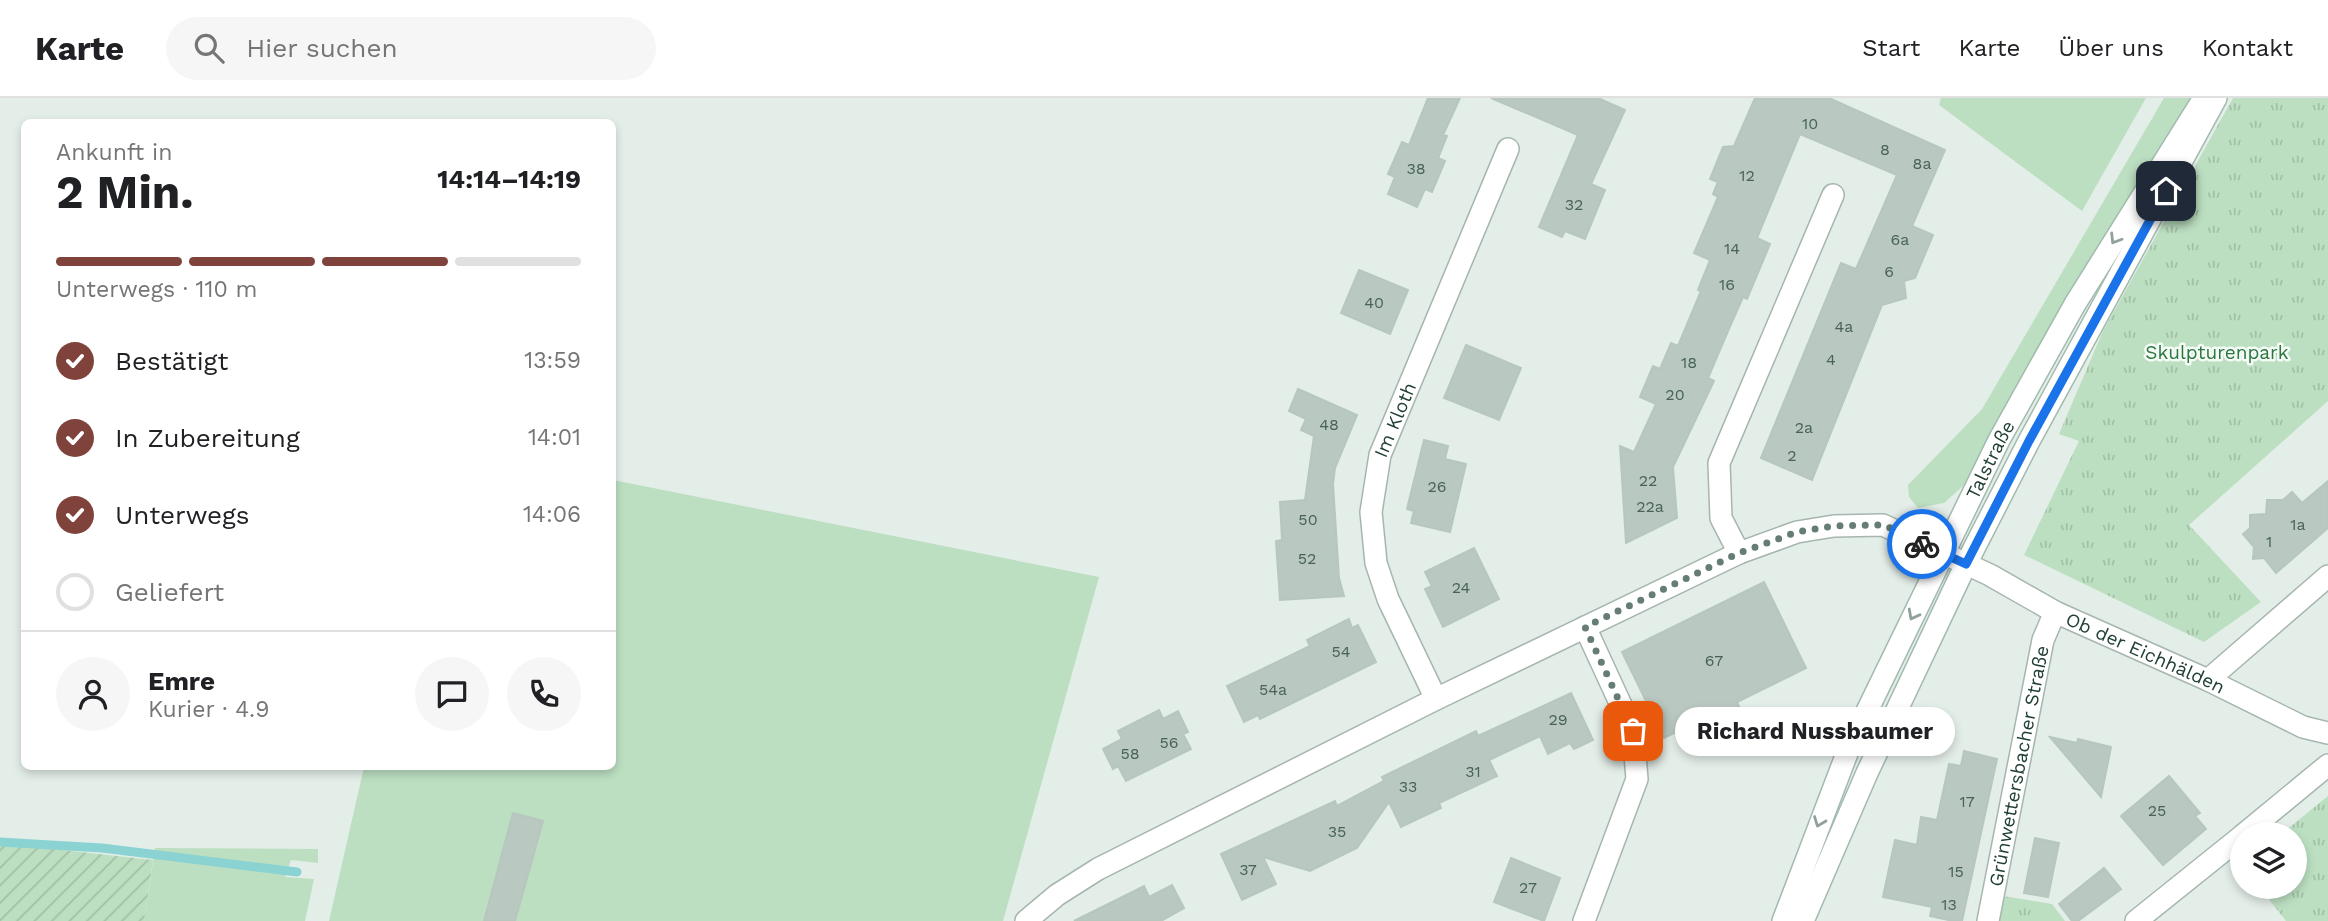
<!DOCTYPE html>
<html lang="de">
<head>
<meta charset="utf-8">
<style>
	:root { --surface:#fff; --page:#f6f6f6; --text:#202124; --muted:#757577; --line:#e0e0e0; --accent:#80433c }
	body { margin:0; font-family:"Work Sans",sans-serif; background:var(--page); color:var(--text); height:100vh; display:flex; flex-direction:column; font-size:26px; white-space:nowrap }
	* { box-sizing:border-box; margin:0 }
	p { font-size:23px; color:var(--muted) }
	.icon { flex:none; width:38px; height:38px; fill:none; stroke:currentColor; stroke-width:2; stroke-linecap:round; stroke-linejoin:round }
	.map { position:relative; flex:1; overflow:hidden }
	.drawer { position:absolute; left:21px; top:21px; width:595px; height:651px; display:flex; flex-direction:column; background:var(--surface); border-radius:10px; box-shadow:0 4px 10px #0003 }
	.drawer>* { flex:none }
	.controls { position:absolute; left:2230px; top:724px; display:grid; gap:14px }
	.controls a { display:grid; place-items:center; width:77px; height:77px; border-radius:50%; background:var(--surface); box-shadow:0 4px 10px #0003; font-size:35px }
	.pin { position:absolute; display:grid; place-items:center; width:60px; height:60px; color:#fff; margin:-30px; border-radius:14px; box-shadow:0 4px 10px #0006 }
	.courier { position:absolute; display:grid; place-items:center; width:70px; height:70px; margin:-35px; border:5px solid #1a73e8; border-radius:50%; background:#fff; color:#222; box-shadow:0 2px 9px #0007 }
	.bubble { position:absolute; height:49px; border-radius:24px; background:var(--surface); box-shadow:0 4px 10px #0003; font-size:23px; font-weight:700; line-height:49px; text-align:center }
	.headline em { font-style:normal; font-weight:700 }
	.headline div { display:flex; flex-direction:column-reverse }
	.headline { display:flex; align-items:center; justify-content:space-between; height:119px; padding:0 35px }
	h1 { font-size:46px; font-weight:700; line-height:52px }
	.bar { display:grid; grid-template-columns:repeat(4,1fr); gap:10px 7px; align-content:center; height:84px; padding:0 35px }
	.bar i { height:9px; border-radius:5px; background:var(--line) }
	.bar .on { background:var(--accent) }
	.bar p { grid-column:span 4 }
	.line { display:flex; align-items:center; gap:18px; padding:0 35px; border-top:2px solid var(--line) }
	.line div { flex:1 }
	.round { display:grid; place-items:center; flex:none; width:74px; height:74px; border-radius:37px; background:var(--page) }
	ol { padding:0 35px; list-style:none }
	li { display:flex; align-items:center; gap:21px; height:77px }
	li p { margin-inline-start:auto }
	li .icon { padding:7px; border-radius:50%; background:var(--accent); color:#fff; stroke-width:4 }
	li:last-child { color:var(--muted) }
	li i { width:38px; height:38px; border:4px solid var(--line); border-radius:50% }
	header { display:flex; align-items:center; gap:42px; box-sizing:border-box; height:98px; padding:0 35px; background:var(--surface); border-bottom:2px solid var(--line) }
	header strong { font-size:33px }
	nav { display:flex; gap:38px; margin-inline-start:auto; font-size:24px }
	.search { width:490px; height:63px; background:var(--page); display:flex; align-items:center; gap:18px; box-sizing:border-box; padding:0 24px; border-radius:38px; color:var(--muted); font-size:26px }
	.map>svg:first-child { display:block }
	.grass { fill:#bcdfc1 }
	.park { fill:url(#park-tufts) }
	.garden { fill:url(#garden-furrows) }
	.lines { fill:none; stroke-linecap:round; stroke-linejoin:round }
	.stream { stroke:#8bd2d3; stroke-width:9 }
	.building { fill:#b9c8c0; stroke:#b6c7be; stroke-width:2 }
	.minor-casing { stroke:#a6b6ae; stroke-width:24 }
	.secondary-casing { stroke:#a2baae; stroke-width:24 }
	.minor { stroke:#fff; stroke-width:21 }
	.secondary { stroke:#fff; stroke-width:21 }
	.oneway { stroke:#90a09a }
	.done { stroke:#667d73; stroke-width:7; stroke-dasharray:0 12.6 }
	.route { stroke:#1a73e8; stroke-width:9 }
	.labels { text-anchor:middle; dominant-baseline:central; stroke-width:5; stroke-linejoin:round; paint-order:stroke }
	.number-label { font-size:16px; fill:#486257 }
	.park-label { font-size:19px; fill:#2c783f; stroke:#f4faf6 }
	.street-label { font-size:19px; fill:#224034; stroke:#f4faf6 }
</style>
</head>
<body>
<header>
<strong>Karte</strong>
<div class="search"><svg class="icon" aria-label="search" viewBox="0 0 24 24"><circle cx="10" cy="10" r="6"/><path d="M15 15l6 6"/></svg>Hier suchen</div>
<nav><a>Start</a><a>Karte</a><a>Über uns</a><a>Kontakt</a></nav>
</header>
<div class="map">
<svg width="2328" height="823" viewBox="0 0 2328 823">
	<defs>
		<pattern id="park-tufts" width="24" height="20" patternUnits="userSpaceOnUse" patternTransform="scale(1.75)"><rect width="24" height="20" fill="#bcdfc1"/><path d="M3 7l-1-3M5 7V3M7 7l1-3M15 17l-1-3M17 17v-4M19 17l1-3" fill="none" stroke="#a1c0a6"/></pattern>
		<pattern id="garden-furrows" width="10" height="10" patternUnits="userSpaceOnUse" patternTransform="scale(1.75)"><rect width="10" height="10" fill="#bcdfc1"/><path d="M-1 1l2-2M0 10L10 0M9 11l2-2" fill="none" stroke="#a1c0a6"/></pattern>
	</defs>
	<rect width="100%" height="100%" fill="#e4eee8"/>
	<g class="grass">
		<polygon points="1941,0 2146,0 2082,113 1939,7"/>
		<polygon points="2164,0 2196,0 2064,212 1963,388 1944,405 1918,410 1909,399 1908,387 1982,311"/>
		<polygon points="613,382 1099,479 1003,823 329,823 364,669 612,668"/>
		<polygon points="155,750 318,751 318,765 291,762 285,779 314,781 305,823 144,823"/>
	</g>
	<g class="park">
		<polygon points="2233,0 2328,0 2328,303 2189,427 2261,504 2204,544 2024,457 2079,343 2059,336 2103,233"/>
		<polygon points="2328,698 2328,823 2286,823 2259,789 2294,789 2294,737 2280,737"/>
		<polygon points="2003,798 2052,806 2065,823 1997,823"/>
	</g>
	<polygon class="garden" points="0,745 153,762 144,823 0,823"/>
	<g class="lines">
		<polyline class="stream" points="0,744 102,750 297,774"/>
	</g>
	<g class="building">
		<polygon points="1428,0 1460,0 1443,37 1447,38 1438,60 1445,63 1432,94 1425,91 1417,109 1388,96 1395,79 1388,76 1402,44 1409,47"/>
		<polygon points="1491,0 1598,0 1625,12 1591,86 1605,92 1585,141 1565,133 1562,139 1539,129 1578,37"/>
		<polygon points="1755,0 1829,0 1945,52 1912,128 1933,137 1915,180 1904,183 1906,200 1882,207 1812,382 1761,360 1841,165 1856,171 1897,77 1800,36 1757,140 1770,146 1747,201 1743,199 1728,233 1708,280 1714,283 1673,369 1677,420 1626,445 1620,348 1634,354 1656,306 1640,299 1653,268 1660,271 1671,245 1678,248 1701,193 1698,192 1710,162 1694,155 1718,99 1713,96 1718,84 1710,81 1723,49 1734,48"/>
		<polygon points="1359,172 1408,192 1390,236 1341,215"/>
		<polygon points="1466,247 1521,270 1499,322 1444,300"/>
		<polygon points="1298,291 1357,317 1335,370 1333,386 1339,480 1344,498 1280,502 1276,443 1282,442 1280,404 1305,402 1314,338 1301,332 1306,321 1289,313"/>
		<polygon points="1424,342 1448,348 1445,361 1466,366 1450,434 1411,425 1414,413 1407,411"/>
		<polygon points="2328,383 2328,430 2276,475 2264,460 2253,461 2254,449 2243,436 2250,430 2250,417 2266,416 2267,402 2283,402 2292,394 2302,405"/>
		<polygon points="1474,450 1499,501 1443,529 1425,491 1432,488 1425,474"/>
		<polygon points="1764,484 1806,570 1737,604 1741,613 1724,621 1707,630 1703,621 1664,640 1622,554"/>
		<polygon points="1349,521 1352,530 1358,527 1376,564 1260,621 1258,617 1244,624 1227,588 1310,548 1307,542"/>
		<polygon points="1571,595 1593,642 1574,651 1570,645 1548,656 1540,638 1489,662 1497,678 1439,705 1441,710 1401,729 1389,704 1357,750 1310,773 1263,759 1276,786 1242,802 1221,756 1335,703 1337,708 1384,683 1382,679 1476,633 1478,638"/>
		<polygon points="1159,612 1163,621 1178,613 1188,634 1183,636 1191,651 1126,683 1118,668 1113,671 1103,651 1122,641 1118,633"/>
		<polygon points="2050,639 2077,645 2078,641 2111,649 2101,699"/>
		<polygon points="1964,653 1997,661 1962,823 1953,823 1930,818 1932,809 1883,799 1895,742 1917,747 1921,719 1937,722 1949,666 1961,668"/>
		<polygon points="2169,678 2200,715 2195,718 2206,731 2163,767 2121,718"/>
		<polygon points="513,715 543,723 515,823 484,823"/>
		<polygon points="2035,740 2059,745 2048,799 2024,795"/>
		<polygon points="1511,760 1560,780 1544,823 1494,804"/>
		<polygon points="2104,770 2121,791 2078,823 2072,823 2059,806"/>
		<polygon points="1172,787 1184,810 1161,823 1074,823 1144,788 1149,799"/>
	</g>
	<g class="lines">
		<g class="minor-casing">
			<g id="minor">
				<polyline points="1739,455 1721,420 1719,365 1833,97"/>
				<polyline points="2208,582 2328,478"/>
				<path id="s1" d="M1436 601 1388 501 1376 465 1371 414 1380 357 1508 51"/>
				<polyline points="2243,737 2328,667"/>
				<path id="s2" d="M1026 823 1057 797 1098 771 1436 601 1739 455 1797 434 1834 428 1883 427 1990 477 2055 514 2208 582 2303 629 2328 635"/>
				<polyline points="1584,823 1637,681 1633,633 1585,529"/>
				<path id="s3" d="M1988 823 2043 542 2055 514"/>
				<polyline points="2136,823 2242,738"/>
			</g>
		</g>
		<g class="secondary-casing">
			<g id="secondary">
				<path id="s4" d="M1783 823 1849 650 1999 342 2075 206 2204 0"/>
				<polyline points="1803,823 1867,675 1966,466 2029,343 2216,0"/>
			</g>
		</g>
		<use href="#minor" class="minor"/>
		<use href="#secondary" class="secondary"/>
	</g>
	<defs><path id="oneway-chevron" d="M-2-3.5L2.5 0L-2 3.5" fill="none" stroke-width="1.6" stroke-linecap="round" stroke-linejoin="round" transform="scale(1.75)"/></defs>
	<g class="oneway">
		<use href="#oneway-chevron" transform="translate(2115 141) rotate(122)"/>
		<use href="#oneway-chevron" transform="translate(1913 517) rotate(118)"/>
		<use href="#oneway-chevron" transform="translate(1819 724) rotate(111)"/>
	</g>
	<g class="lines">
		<polyline class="done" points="1633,633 1585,529 1739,455 1797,434 1833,428 1884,427 1922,446"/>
		<polyline class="route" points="1922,446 1966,466 2029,343 2166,93"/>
	</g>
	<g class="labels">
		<g class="number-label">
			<text x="1810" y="25">10</text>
			<text x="1885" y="51">8</text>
			<text x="1922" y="65">8a</text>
			<text x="1416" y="70">38</text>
			<text x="1747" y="77">12</text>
			<text x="1574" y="106">32</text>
			<text x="1900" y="141">6a</text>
			<text x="1732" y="150">14</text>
			<text x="1889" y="173">6</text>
			<text x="1727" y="186">16</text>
			<text x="1374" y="204">40</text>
			<text x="1844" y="228">4a</text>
			<text x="1831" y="261">4</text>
			<text x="1689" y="264">18</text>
			<text x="1675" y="296">20</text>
			<text x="1329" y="326">48</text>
			<text x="1804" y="329">2a</text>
			<text x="1792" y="357">2</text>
			<text x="1648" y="382">22</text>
			<text x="1437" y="388">26</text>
			<text x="1650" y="408">22a</text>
			<text x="1308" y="421">50</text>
			<text x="2298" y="426">1a</text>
			<text x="2269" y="443">1</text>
			<text x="1307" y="460">52</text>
			<text x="1461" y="489">24</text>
			<text x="1341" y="553">54</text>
			<text x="1714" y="562">67</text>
			<text x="1273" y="591">54a</text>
			<text x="1558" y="621">29</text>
			<text x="1169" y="644">56</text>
			<text x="1130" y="655">58</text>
			<text x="1473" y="673">31</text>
			<text x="1408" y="688">33</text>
			<text x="1967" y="703">17</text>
			<text x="2157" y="712">25</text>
			<text x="1337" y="733">35</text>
			<text x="1248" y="771">37</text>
			<text x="1956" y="773">15</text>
			<text x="1528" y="789">27</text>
			<text x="1949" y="806">13</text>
		</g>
		<g class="park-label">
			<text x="2217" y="254">Skulpturenpark</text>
		</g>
		<g class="street-label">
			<text stroke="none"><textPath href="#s1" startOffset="296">Im Kloth</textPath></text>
			<text stroke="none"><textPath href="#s4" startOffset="506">Talstraße</textPath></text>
			<text stroke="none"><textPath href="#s2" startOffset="1244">Ob der Eichhälden</textPath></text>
			<text stroke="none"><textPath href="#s3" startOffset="158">Grünwettersbacher Straße</textPath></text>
		</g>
	</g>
</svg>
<div class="controls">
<a><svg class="icon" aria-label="layers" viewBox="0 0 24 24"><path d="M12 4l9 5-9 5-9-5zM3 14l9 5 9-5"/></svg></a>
</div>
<div class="pin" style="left:1633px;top:633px;background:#ea580c"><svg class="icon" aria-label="bag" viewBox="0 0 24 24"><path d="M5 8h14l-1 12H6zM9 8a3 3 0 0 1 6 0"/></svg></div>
<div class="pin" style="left:2166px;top:93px;background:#1f2937"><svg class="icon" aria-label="home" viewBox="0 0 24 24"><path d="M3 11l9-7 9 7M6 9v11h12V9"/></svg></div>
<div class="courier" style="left:1922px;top:446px"><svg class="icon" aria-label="bike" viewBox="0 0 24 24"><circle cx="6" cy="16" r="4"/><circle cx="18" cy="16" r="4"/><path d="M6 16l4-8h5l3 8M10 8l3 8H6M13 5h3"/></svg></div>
<div class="bubble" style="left:1675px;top:609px;width:280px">Richard Nussbaumer</div>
<section class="drawer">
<div class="headline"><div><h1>2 Min.</h1><p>Ankunft in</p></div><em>14:14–14:19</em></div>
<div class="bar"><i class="on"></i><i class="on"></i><i class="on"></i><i></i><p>Unterwegs · 110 m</p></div>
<ol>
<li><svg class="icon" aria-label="check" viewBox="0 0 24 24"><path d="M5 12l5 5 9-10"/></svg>Bestätigt<p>13:59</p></li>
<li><svg class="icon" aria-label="check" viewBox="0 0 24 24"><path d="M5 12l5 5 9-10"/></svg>In Zubereitung<p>14:01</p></li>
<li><svg class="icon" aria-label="check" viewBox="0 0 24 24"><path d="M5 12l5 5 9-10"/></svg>Unterwegs<p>14:06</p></li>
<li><i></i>Geliefert</li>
</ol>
<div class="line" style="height:126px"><a class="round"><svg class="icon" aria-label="person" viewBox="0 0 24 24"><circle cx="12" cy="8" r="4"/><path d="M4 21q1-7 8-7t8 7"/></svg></a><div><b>Emre</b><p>Kurier · 4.9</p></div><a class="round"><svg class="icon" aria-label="chat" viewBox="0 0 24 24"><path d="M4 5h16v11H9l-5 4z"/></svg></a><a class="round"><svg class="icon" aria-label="phone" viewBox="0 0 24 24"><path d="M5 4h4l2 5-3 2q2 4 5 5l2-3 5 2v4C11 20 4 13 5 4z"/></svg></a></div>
</section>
</div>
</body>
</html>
